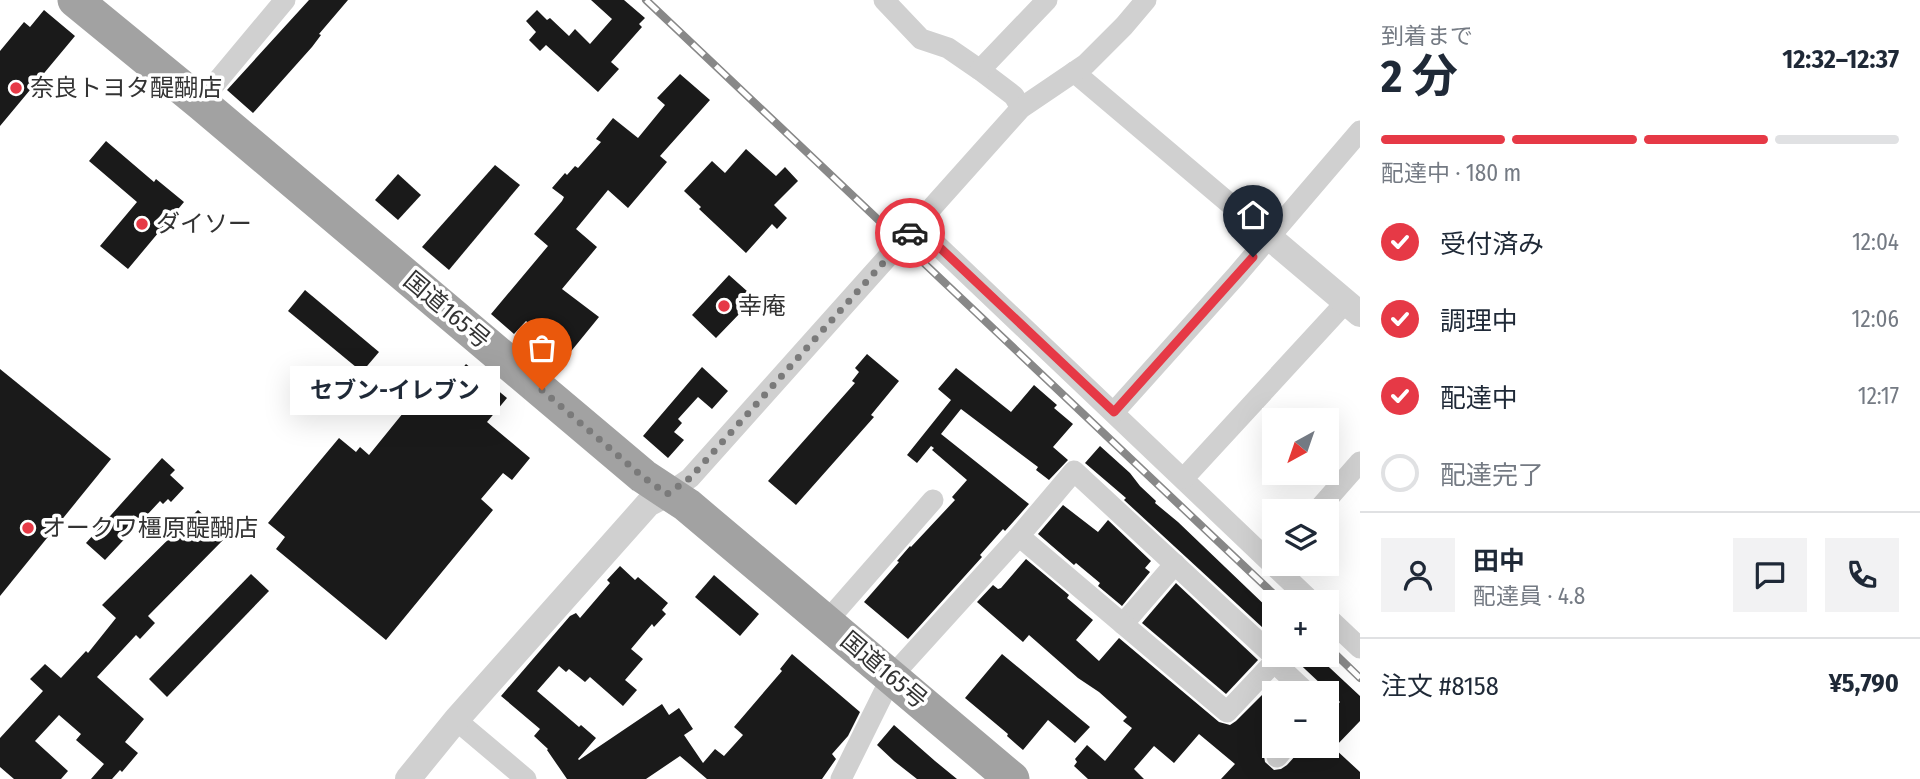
<!DOCTYPE html>
<html lang="ja">
<head>
<meta charset="utf-8">
<style>
	:root { --surface:#fff; --page:#f2f2f3; --text:#1f2937; --muted:#747a83; --line:#e0e1e3; --accent:#e63946 }
	body { margin:0; font-family:"Fira Sans Condensed","Noto Sans JP",sans-serif; background:var(--page); color:var(--text); height:100vh; display:flex; flex-direction:column; font-size:26px; white-space:nowrap }
	* { box-sizing:border-box; margin:0 }
	p { font-size:23px; color:var(--muted) }
	.icon { flex:none; width:38px; height:38px; fill:none; stroke:currentColor; stroke-width:2; stroke-linecap:round; stroke-linejoin:round }
	.map { position:relative; flex:1; overflow:hidden }
	.drawer { display:flex; flex-direction:column; background:var(--surface); width:560px }
	.drawer>* { flex:none }
	.needle { width:46px; rotate:220deg }
	.tools { position:absolute; left:1262px; top:408px; display:grid; gap:14px }
	.tools a { display:grid; place-items:center; width:77px; height:77px; border-radius:0px; background:var(--surface); box-shadow:0 7px 28px #0002; font-size:35px }
	.pin { position:absolute; display:grid; place-items:center; width:60px; height:60px; color:#fff; margin:-72px -30px; border-radius:50% 50% 50% 0; rotate:-45deg; box-shadow:0 0 7px #0007 }
	.pin .icon { rotate:45deg }
	.courier { position:absolute; display:grid; place-items:center; width:70px; height:70px; margin:-35px; border:5px solid #e63946; border-radius:50%; background:#fff; color:#222; box-shadow:0 2px 9px #0007 }
	.bubble { position:absolute; height:49px; border-radius:0px; background:var(--surface); box-shadow:0 7px 28px #0002; font-size:23px; font-weight:700; line-height:49px; text-align:center }
	.overview em { font-style:normal; font-weight:700 }
	.overview div { display:flex; flex-direction:column-reverse }
	.overview { display:flex; align-items:center; justify-content:space-between; height:119px; padding:0 21px }
	h1 { font-size:46px; font-weight:700; line-height:52px }
	.bar { display:grid; grid-template-columns:repeat(4,1fr); gap:10px 7px; align-content:center; height:84px; padding:0 21px }
	.bar i { height:9px; border-radius:5px; background:var(--line) }
	.bar .active { background:var(--accent) }
	.bar p { grid-column:span 4 }
	.line { display:flex; align-items:center; gap:18px; padding:0 21px; border-top:2px solid var(--line) }
	.line div { flex:1 }
	.round { display:grid; place-items:center; flex:none; width:74px; height:74px; border-radius:0px; background:var(--page) }
	ol { padding:0 21px; list-style:none }
	li { display:flex; align-items:center; gap:21px; height:77px }
	li p { margin-inline-start:auto }
	li .icon { padding:7px; border-radius:50%; background:var(--accent); color:#fff; stroke-width:4 }
	li:last-child { color:var(--muted) }
	li i { width:38px; height:38px; border:4px solid var(--line); border-radius:50% }
	main { display:flex; flex:1; min-height:0 }
	.map>svg:first-child { display:block }
	.building { fill:#1a1a1a }
	.lines { fill:none; stroke-linecap:round; stroke-linejoin:round }
	.minor { stroke:#d0d0d0; stroke-width:21 }
	.tertiary { stroke:#d0d0d0; stroke-width:26 }
	.trunk { stroke:#a2a2a2; stroke-width:35 }
	.rail-casing { stroke:#888; stroke-width:8 }
	.rail { stroke:#fff; stroke-width:5; stroke-dasharray:16; stroke-linecap:butt }
	.done { stroke:#7a7a7a; stroke-width:7; stroke-dasharray:0 12.6 }
	.route { stroke:#e63946; stroke-width:9 }
	.poi-dot { fill:#e63946; stroke:#fff; stroke-width:2.5 }
	.labels { text-anchor:middle; dominant-baseline:central; stroke-width:7; stroke-linejoin:round; paint-order:stroke }
	.poi-label { font-size:24px; fill:#333; stroke:#fff; text-anchor:start }
	.street-label { font-size:24px; fill:#333; stroke:#fff }
</style>
</head>
<body>
<main>
<div class="map">
<svg width="1360" height="779" viewBox="0 0 1360 779">
	<rect width="100%" height="100%" fill="#fff"/>
	<g class="building">
		<polygon points="309,0 348,0 319,34 321,35 312,47 253,113 227,90"/>
		<polygon points="591,0 624,0 645,18 639,24 642,27 611,62 619,69 598,92 546,45 540,51 529,40 536,32 526,21 537,10 547,20 550,18 569,36 575,29 590,44 612,19"/>
		<polygon points="44,10 75,36 0,126 0,51 24,22 30,27"/>
		<polygon points="680,74 710,100 660,156 667,162 628,208 608,190 576,229 597,247 562,289 599,317 568,355 526,321 514,334 491,314 548,246 534,234 562,201 564,197 552,188 565,173 567,175 575,166 578,168 601,142 596,139 613,118 638,138 665,105 657,98"/>
		<polygon points="106,141 154,182 156,179 184,202 128,269 100,246 137,202 89,161"/>
		<polygon points="746,149 776,176 785,167 798,181 774,205 787,218 777,229 772,224 746,253 699,209 701,207 684,191 712,161 725,173"/>
		<polygon points="495,165 520,185 449,270 422,247"/>
		<polygon points="398,174 421,195 398,220 375,200"/>
		<polygon points="729,275 757,300 747,311 744,309 716,338 692,315"/>
		<polygon points="305,290 379,352 362,372 288,311"/>
		<polygon points="867,354 899,381 871,415 874,417 796,505 768,481 855,383 852,381 859,372 855,368"/>
		<polygon points="466,364 507,398 487,422 530,458 512,480 503,473 481,499 493,510 386,640 276,549 285,537 268,523 339,438 356,452 360,447 369,455 412,402 425,413"/>
		<polygon points="702,367 728,391 712,409 698,397 678,419 682,423 674,432 684,440 668,458 643,436"/>
		<polygon points="956,368 1011,412 1034,385 1057,405 1054,408 1073,424 1053,447 1068,460 1049,480 1036,470 1038,467 961,409 941,434 1029,504 1005,531 1003,529 980,555 982,557 908,639 864,602 899,562 897,561 910,546 911,547 955,500 952,497 967,480 932,450 934,448 931,446 917,463 907,455 951,400 938,389"/>
		<polygon points="0,369 111,459 0,596"/>
		<polygon points="1100,446 1130,473 1140,486 1156,501 1155,503 1178,522 1274,614 1274,638 1124,500 1126,498 1085,463"/>
		<polygon points="162,458 175,470 170,475 184,488 171,502 168,499 163,504 160,501 105,560 86,543"/>
		<polygon points="1063,505 1098,532 1108,520 1151,561 1145,568 1150,572 1122,606 1098,586 1100,583 1076,563 1074,565 1038,534"/>
		<polygon points="198,510 227,536 148,616 155,623 140,639 136,635 97,677 144,719 125,742 138,753 122,772 120,770 112,779 91,779 104,764 76,740 81,734 59,715 35,741 68,771 61,779 14,779 0,767 0,738 43,691 30,679 45,664 61,678 86,651 88,653 116,618 102,605"/>
		<polygon points="1026,559 1069,595 1067,598 1093,620 1076,640 1099,661 1119,638 1219,722 1230,725 1236,721 1274,683 1274,740 1264,756 1265,762 1274,770 1281,769 1287,765 1297,754 1299,746 1326,746 1326,716 1340,702 1289,654 1315,654 1360,696 1360,721 1334,748 1360,772 1360,779 1221,779 1235,764 1199,734 1174,763 1154,746 1134,769 1144,779 1088,779 1074,766 1077,762 1075,759 1087,745 1105,761 1132,728 1123,721 1127,717 1099,692 1078,678 1029,635 1023,642 977,602 993,585 998,589 1001,588"/>
		<polygon points="620,566 635,580 638,577 668,603 662,610 666,614 654,627 652,624 631,649 643,659 625,680 637,690 623,706 590,677 585,682 569,669 566,672 559,666 537,691 579,727 581,725 596,738 578,759 579,760 662,704 669,715 679,708 693,729 684,735 703,763 715,749 724,756 743,735 734,727 782,671 780,669 792,654 860,712 848,736 832,754 836,759 822,779 707,779 680,756 646,779 567,779 547,750 548,749 534,736 540,729 501,696 570,616 576,613 580,618 610,583 607,580"/>
		<polygon points="251,574 269,591 167,697 149,679"/>
		<polygon points="714,575 759,614 740,636 695,597"/>
		<polygon points="1176,583 1258,660 1226,694 1142,623"/>
		<polygon points="1002,654 1090,727 1075,743 1048,720 1023,750 1007,736 1008,734 965,698"/>
		<polygon points="894,725 935,761 957,779 917,779 894,761 877,745"/>
	</g>
	<g class="lines">
		<g class="minor">
			<polyline points="884,0 921,39 948,48 980,70 1014,96 1021,108"/>
			<polyline points="980,70 1047,0"/>
			<polyline points="1074,72 1269,237"/>
			<polyline points="202,104 209,91 285,0"/>
			<polyline points="917,226 1312,602"/>
			<polyline points="1114,412 1236,276 1360,131"/>
			<polyline points="1184,478 1346,302"/>
			<polyline points="667,494 690,478 1021,108 1086,64 1124,26 1146,0"/>
			<polyline points="1317,511 1360,462"/>
			<polyline points="1326,616 1360,648"/>
			<polyline points="827,621 933,500"/>
			<polyline points="1123,624 1175,564"/>
			<polyline points="1274,662 1307,693"/>
			<polyline points="456,720 526,779"/>
			<polyline points="1277,757 1286,746"/>
			<polyline points="841,779 892,676 1019,536 1074,471 1277,659 1227,712 1019,536"/>
		</g>
		<g class="tertiary">
			<polyline points="1269,237 1360,314"/>
			<polyline points="408,779 456,720 648,504 667,494"/>
		</g>
		<polyline class="trunk" points="75,0 202,104 643,476 687,505 1012,779"/>
		<g class="rail-casing">
			<g id="rail">
				<polyline points="646,0 1282,602"/>
				<polyline points="1326,645 1360,678"/>
			</g>
		</g>
		<use href="#rail" class="rail"/>
	</g>
	<g class="lines">
		<polyline class="done" points="542,390 643,477 667,494 690,478 910,233"/>
		<polyline class="route" points="910,233 917,226 1114,412 1253,257"/>
	</g>
	<g class="poi-dot">
		<circle cx="16" cy="88" r="7"/>
		<circle cx="142" cy="224" r="7"/>
		<circle cx="724" cy="306" r="7"/>
		<circle cx="28" cy="528" r="7"/>
	</g>
	<g class="labels">
		<g class="poi-label">
			<text x="30" y="88">奈良トヨタ醍醐店</text>
			<text x="156" y="224">ダイソー</text>
			<text x="738" y="306">幸庵</text>
			<text x="42" y="528">オークワ橿原醍醐店</text>
		</g>
		<g class="street-label">
			<text transform="translate(447 310) rotate(40)">国道165号</text>
			<text transform="translate(884 670) rotate(40)">国道165号</text>
		</g>
	</g>
</svg>
<div class="tools">
<a><svg class="needle" viewBox="-14 -14 28 28"><path d="M0-13l5 13h-10z" fill="#e53935"/><path d="M0 13l5-13h-10z" fill="#747a83"/></svg></a>
<a><svg class="icon" aria-label="layers" viewBox="0 0 24 24"><path d="M12 4l9 5-9 5-9-5zM3 14l9 5 9-5"/></svg></a>
<a>+</a>
<a>−</a>
</div>
<div class="pin" style="left:542px;top:390px;background:#ea580c"><svg class="icon" aria-label="bag" viewBox="0 0 24 24"><path d="M5 8h14l-1 12H6zM9 8a3 3 0 0 1 6 0"/></svg></div>
<div class="pin" style="left:1253px;top:257px;background:#1f2937"><svg class="icon" aria-label="home" viewBox="0 0 24 24"><path d="M3 11l9-7 9 7M6 9v11h12V9"/></svg></div>
<div class="courier" style="left:910px;top:233px"><svg class="icon" aria-label="car" viewBox="0 0 24 24"><path d="M5 17H2v-5l4-1 3-4h7l3 4 3 1v5h-3M9 17h6M6 11h13"/><circle cx="7" cy="17" r="2"/><circle cx="17" cy="17" r="2"/></svg></div>
<div class="bubble" style="left:290px;top:366px;width:210px">セブン-イレブン</div>
</div>
<section class="drawer">
<div class="overview"><div><h1>2 分</h1><p>到着まで</p></div><em>12:32–12:37</em></div>
<div class="bar"><i class="active"></i><i class="active"></i><i class="active"></i><i></i><p>配達中 · 180 m</p></div>
<ol>
<li><svg class="icon" aria-label="check" viewBox="0 0 24 24"><path d="M5 12l5 5 9-10"/></svg>受付済み<p>12:04</p></li>
<li><svg class="icon" aria-label="check" viewBox="0 0 24 24"><path d="M5 12l5 5 9-10"/></svg>調理中<p>12:06</p></li>
<li><svg class="icon" aria-label="check" viewBox="0 0 24 24"><path d="M5 12l5 5 9-10"/></svg>配達中<p>12:17</p></li>
<li><i></i>配達完了</li>
</ol>
<div class="line" style="height:126px"><a class="round"><svg class="icon" aria-label="person" viewBox="0 0 24 24"><circle cx="12" cy="8" r="4"/><path d="M4 21q1-7 8-7t8 7"/></svg></a><div><b>田中</b><p>配達員 · 4.8</p></div><a class="round"><svg class="icon" aria-label="chat" viewBox="0 0 24 24"><path d="M4 5h16v11H9l-5 4z"/></svg></a><a class="round"><svg class="icon" aria-label="phone" viewBox="0 0 24 24"><path d="M5 4h4l2 5-3 2q2 4 5 5l2-3 5 2v4C11 20 4 13 5 4z"/></svg></a></div>
<div class="line" style="height:91px"><div>注文 #8158</div><b>¥5,790</b></div>
</section>
</main>
</body>
</html>
